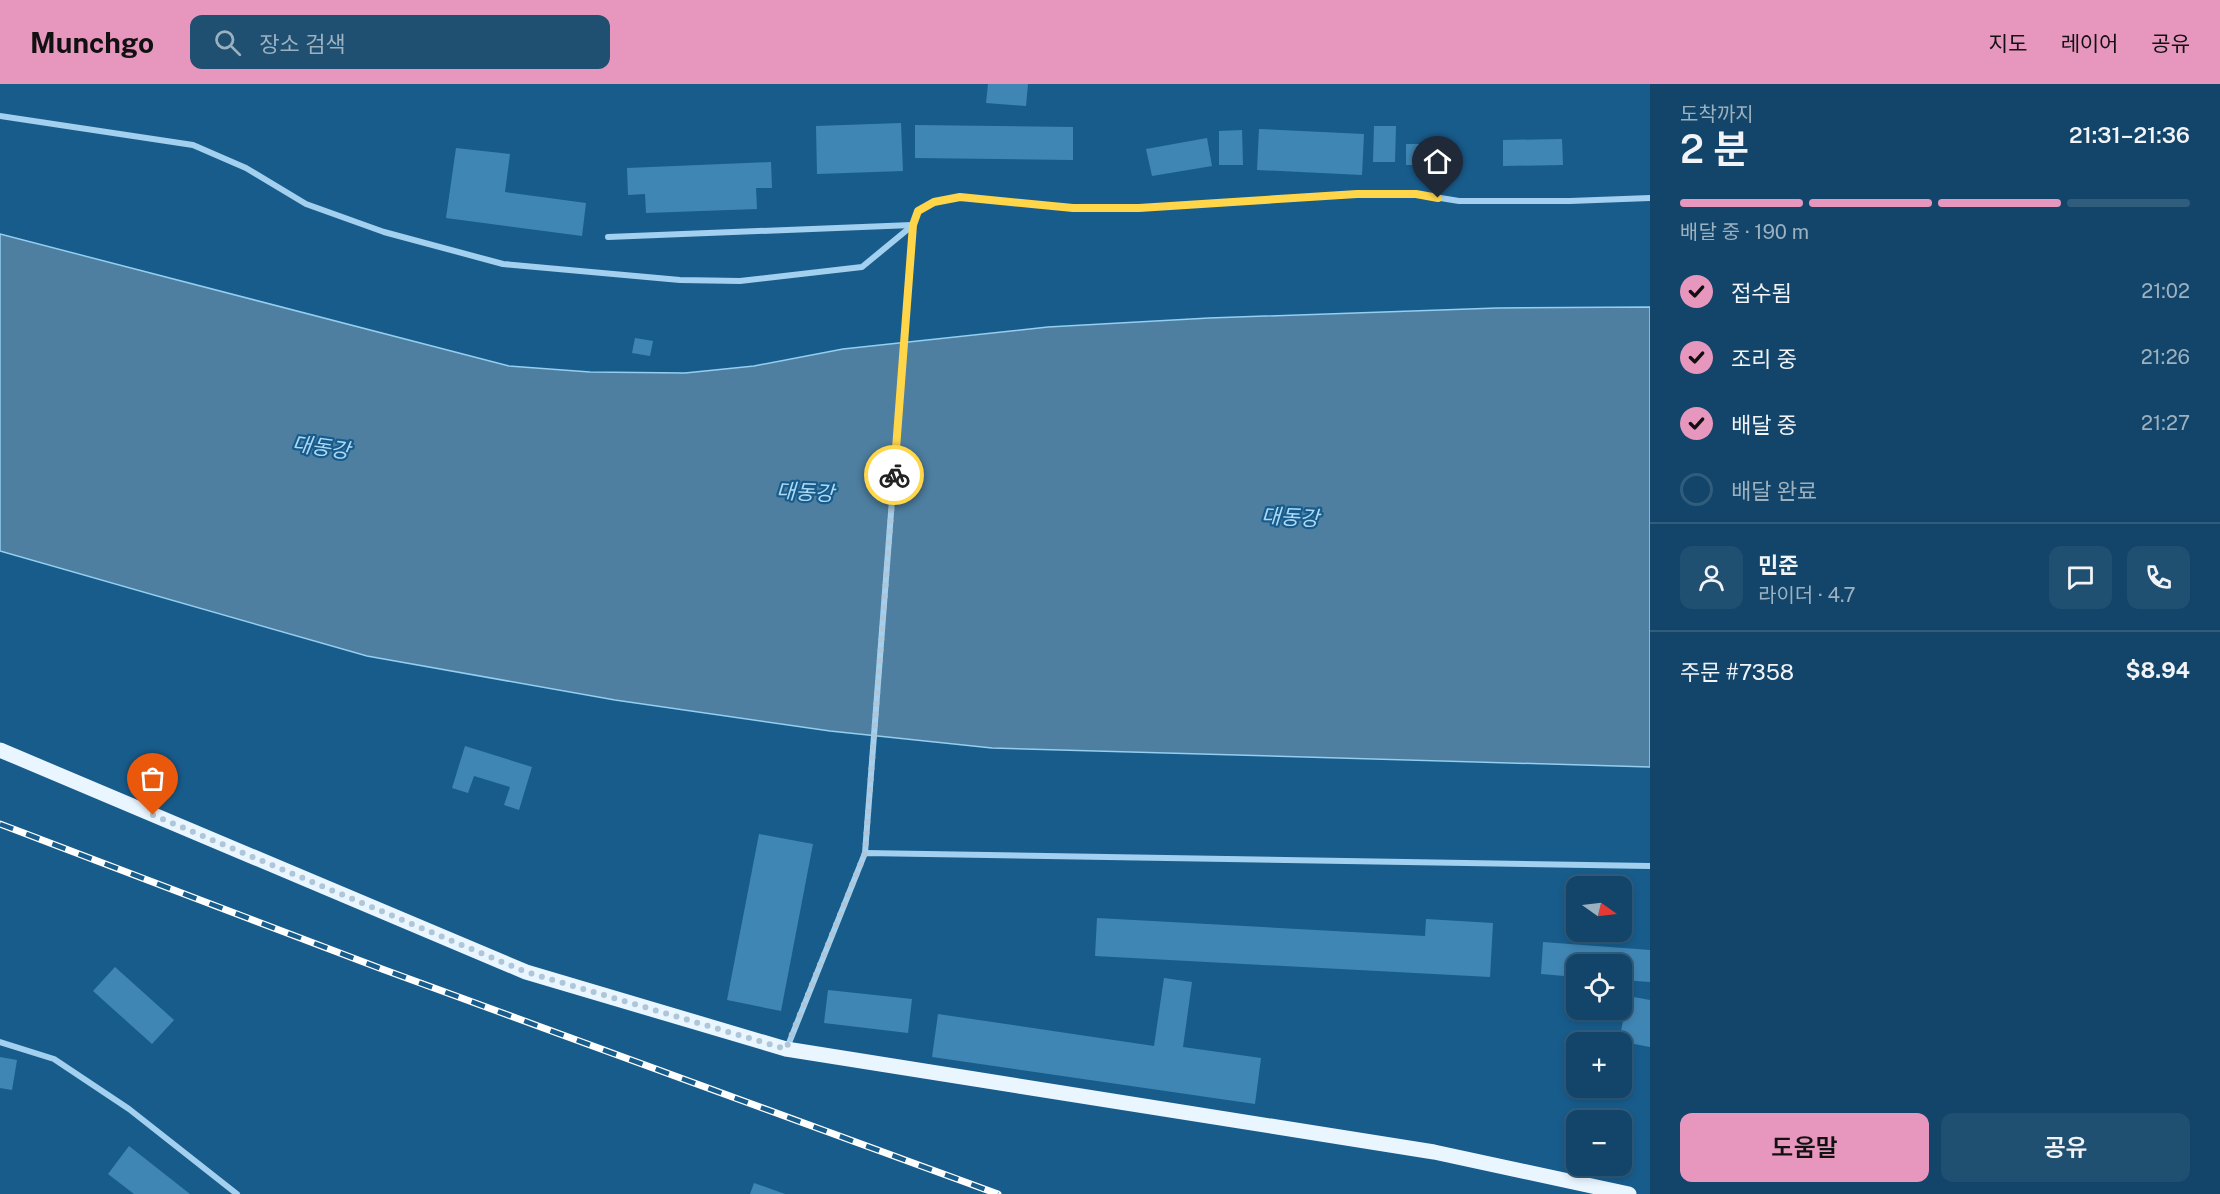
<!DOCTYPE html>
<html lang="ko">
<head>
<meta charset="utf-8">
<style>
	:root { --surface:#124569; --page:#1f4f71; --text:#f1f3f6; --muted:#9cb1c0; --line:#315d7d; --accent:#e797bd }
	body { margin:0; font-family:"Public Sans","Noto Sans KR",sans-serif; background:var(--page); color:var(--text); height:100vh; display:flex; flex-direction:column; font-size:22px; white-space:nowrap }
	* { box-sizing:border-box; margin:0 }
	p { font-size:20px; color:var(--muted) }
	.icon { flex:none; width:33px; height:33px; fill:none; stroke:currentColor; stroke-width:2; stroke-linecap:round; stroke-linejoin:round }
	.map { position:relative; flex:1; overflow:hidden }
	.details { display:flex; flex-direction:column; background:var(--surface); width:570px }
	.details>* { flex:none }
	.needle { width:39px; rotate:104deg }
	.tools { position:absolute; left:1566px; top:792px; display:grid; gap:12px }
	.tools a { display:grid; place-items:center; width:66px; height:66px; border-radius:12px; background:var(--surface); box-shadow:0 3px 9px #0003,0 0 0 2px var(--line); font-size:30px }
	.pin { position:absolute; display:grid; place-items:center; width:51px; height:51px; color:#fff; margin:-62px -26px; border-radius:50% 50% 50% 0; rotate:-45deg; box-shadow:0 0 6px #0007 }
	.pin .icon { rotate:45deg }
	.courier { position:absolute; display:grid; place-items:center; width:60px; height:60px; margin:-30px; border:4px solid #ffd54a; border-radius:50%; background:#fff; color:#222; box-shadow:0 2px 8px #0007 }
	.headline em { font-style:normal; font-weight:600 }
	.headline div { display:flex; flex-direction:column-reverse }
	.headline { display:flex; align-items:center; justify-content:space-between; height:102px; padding:0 30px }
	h1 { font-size:39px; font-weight:600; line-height:45px }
	.bar { display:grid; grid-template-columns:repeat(4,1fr); gap:9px 6px; align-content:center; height:72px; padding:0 30px }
	.bar i { height:8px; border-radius:4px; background:var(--line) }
	.bar .active { background:var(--accent) }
	.bar p { grid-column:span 4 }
	.line { display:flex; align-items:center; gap:15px; padding:0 30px; border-top:2px solid var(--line) }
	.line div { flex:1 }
	.round { display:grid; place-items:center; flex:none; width:63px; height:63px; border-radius:12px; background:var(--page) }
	ol { padding:0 30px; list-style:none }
	li { display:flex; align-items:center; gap:18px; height:66px }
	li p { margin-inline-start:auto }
	li .icon { padding:6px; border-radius:50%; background:var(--accent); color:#111; stroke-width:4 }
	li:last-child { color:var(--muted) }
	li i { width:33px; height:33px; border:3px solid var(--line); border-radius:50% }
	.button { display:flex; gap:12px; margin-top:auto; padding:12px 30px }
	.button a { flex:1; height:69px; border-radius:12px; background:var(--accent); color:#111; font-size:24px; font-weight:600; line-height:69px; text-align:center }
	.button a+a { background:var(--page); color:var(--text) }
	header { display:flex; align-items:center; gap:36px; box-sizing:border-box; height:84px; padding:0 30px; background:var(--accent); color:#111 }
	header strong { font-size:28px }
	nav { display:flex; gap:33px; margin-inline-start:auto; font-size:21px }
	.search { width:420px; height:54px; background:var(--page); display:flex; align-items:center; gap:15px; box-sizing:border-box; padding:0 21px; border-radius:12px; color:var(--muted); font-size:22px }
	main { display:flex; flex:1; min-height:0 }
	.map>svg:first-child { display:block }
	.water { fill:#4e7fa1; stroke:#94cef1; stroke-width:1.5 }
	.building { fill:#4086b4 }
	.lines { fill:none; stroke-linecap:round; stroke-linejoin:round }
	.street { stroke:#a2d0ee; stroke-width:6 }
	.primary { stroke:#e9f5ff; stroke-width:15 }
	.rail-casing { stroke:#fff; stroke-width:7 }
	.rail { stroke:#185c8c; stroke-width:4.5; stroke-dasharray:14; stroke-linecap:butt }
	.done { stroke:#aec6d7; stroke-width:6; stroke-dasharray:0 10.8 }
	.route { stroke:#ffd54a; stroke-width:8 }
	.labels { text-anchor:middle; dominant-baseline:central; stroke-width:4.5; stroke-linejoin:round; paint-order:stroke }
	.water-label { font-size:21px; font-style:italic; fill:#aedaf6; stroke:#185c8c }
</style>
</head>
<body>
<header>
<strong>Munchgo</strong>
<div class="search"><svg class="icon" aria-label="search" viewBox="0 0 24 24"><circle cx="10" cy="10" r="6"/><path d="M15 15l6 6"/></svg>장소 검색</div>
<nav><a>지도</a><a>레이어</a><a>공유</a></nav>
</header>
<main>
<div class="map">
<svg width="1650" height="1110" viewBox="0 0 1650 1110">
	<rect width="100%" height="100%" fill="#185c8c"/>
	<polygon class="water" points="0,150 509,282 590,288 685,289 754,282 843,265 1048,243 1209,234 1497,224 1650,223 1650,683 992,664 830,647 615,616 367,572 0,467"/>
	<g class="building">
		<polygon points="988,0 1028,0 1026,22 986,19"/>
		<polygon points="901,39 903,87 817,90 816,42"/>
		<polygon points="915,41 1073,43 1073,76 915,74"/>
		<polygon points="1374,42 1396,42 1395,78 1373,78"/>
		<polygon points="1259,45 1364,50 1362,91 1257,86"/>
		<polygon points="1242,46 1243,81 1219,81 1219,47"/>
		<polygon points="1207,54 1212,82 1152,92 1146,65"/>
		<polygon points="1562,55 1563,81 1503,82 1503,56"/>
		<rect x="1406" y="60" width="46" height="21"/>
		<polygon points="456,64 510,70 505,108 586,119 582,152 446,134"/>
		<polygon points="771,78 772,104 756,104 757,125 646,129 645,110 628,111 627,84"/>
		<polygon points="635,254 653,257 650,272 632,269"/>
		<polygon points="465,662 532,683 519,726 504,721 510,703 474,692 468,709 452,704"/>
		<polygon points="759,750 813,760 781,927 727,916"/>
		<polygon points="1097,834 1425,852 1426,835 1493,839 1490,893 1095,872"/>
		<polygon points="1543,858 1650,866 1650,898 1622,896 1622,880 1576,880 1576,893 1541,890"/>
		<polygon points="115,883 174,936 152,960 93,907"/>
		<polygon points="1164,894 1192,898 1183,963 1261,974 1255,1020 932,973 938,930 1154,962"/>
		<polygon points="828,906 912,915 908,949 824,939"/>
		<polygon points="1628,912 1650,916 1650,963 1619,957"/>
		<polygon points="0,973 17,976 12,1006 0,1004"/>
		<polygon points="129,1062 190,1110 134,1110 108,1090"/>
		<polygon points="754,1099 785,1110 750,1110"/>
	</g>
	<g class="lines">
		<g class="street">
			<polyline points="0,32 193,61 246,84 306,120 384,148 503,180 680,196 740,197 862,183 913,141"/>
			<polyline points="608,153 912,141"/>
			<polyline points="865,769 913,141 918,127 934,118 960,113 1073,124 1139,124 1357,110 1416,110 1459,117 1570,117 1650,114"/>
			<polyline points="0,958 54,975 129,1025 237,1110"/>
			<polyline points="787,964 865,769 1650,782"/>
		</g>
		<polyline class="primary" points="0,666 526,888 786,965 1434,1068 1629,1110"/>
		<g class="rail-casing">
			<polyline id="rail" points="0,740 382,885 998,1110"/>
		</g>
		<use href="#rail" class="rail"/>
	</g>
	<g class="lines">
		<polyline class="done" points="153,731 526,888 786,965 865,769 894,391"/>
		<polyline class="route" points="894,391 913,141 918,127 934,118 960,113 1073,124 1139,124 1357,110 1416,110 1438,114"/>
	</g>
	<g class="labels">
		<g class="water-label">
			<text transform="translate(321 363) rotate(8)">대동강</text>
			<text transform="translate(805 408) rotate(3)">대동강</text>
			<text transform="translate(1290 433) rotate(3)">대동강</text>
		</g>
	</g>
</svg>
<div class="tools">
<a><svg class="needle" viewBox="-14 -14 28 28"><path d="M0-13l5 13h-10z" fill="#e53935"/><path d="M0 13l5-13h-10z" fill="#9cb1c0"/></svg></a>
<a><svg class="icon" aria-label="locate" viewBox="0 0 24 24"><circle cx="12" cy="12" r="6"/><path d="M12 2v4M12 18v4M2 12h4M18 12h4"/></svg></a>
<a>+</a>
<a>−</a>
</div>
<div class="pin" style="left:153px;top:731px;background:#ea580c"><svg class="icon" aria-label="bag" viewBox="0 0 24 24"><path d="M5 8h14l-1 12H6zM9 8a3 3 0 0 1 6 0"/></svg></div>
<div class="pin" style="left:1438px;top:114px;background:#1f2937"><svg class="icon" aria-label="home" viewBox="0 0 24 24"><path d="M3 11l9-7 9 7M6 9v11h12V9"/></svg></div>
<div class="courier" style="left:894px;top:391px"><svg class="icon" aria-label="bike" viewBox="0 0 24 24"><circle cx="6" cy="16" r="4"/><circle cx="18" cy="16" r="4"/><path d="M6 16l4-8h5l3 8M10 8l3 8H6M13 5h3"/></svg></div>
</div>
<section class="details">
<div class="headline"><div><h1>2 분</h1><p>도착까지</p></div><em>21:31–21:36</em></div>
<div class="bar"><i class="active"></i><i class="active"></i><i class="active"></i><i></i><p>배달 중 · 190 m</p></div>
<ol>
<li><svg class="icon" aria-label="check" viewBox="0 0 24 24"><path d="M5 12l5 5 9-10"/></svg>접수됨<p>21:02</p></li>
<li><svg class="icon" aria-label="check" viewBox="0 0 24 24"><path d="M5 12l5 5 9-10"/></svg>조리 중<p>21:26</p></li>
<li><svg class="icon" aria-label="check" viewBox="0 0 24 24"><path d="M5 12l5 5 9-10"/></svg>배달 중<p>21:27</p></li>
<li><i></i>배달 완료</li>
</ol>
<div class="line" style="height:108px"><a class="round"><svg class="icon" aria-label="person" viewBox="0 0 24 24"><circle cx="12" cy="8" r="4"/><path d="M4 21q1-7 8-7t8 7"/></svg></a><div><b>민준</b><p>라이더 · 4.7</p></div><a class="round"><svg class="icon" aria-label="chat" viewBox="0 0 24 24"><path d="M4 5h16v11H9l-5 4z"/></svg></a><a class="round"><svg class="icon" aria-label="phone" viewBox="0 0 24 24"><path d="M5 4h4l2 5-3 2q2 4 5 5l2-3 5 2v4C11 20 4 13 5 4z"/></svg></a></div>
<div class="line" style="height:78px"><div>주문 #7358</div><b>$8.94</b></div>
<div class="button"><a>도움말</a><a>공유</a></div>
</section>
</main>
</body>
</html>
